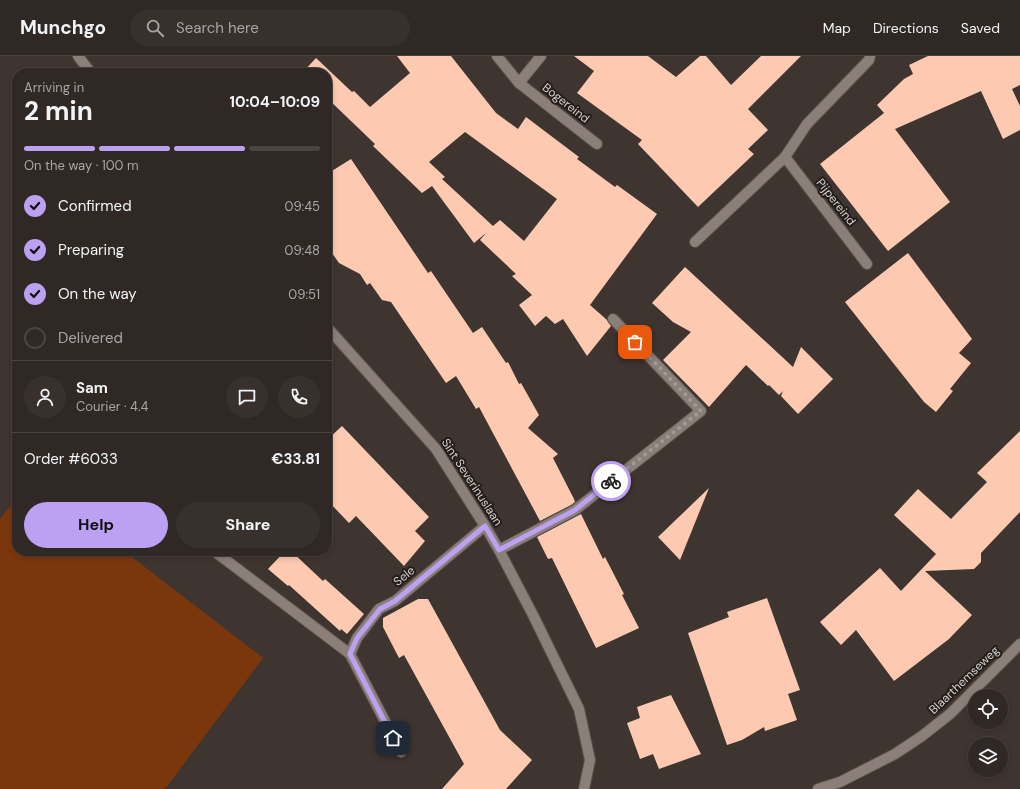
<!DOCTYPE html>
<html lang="en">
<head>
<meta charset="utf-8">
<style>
	:root { --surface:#2f2824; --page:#37302c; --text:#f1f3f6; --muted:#a7a6a6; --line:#4a4441; --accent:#bca0f2 }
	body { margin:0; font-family:"DM Sans",sans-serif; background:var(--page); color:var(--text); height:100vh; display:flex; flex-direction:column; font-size:15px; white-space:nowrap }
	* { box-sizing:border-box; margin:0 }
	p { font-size:13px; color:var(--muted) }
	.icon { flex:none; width:22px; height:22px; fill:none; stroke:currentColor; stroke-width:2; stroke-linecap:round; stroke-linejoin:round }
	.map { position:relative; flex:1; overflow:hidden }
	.side { position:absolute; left:12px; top:12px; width:320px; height:488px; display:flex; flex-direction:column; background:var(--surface); border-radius:16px; box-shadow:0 2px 6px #0003,0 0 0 1px var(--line) }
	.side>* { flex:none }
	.controls { position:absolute; left:968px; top:633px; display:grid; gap:8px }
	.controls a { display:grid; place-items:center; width:40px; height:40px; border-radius:50%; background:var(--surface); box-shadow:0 2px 6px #0003,0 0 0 1px var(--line); font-size:20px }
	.pin { position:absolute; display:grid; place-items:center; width:34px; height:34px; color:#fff; margin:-17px; border-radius:8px; box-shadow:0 2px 6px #0006 }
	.courier { position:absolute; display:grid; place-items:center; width:40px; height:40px; margin:-20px; border:3px solid #bca0f2; border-radius:50%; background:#fff; color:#222; box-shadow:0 1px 5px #0007 }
	.headline em { font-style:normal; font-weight:700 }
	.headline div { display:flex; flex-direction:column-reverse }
	.headline { display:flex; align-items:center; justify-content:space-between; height:68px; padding:0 12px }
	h1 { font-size:26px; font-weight:700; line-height:30px }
	.bar { display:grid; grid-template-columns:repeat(4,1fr); gap:6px 4px; align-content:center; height:48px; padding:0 12px }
	.bar i { height:5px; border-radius:3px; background:var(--line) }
	.bar .active { background:var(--accent) }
	.bar p { grid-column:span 4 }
	.line { display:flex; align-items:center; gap:10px; padding:0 12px; border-top:1px solid var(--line) }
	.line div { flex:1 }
	.round { display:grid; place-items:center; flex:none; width:42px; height:42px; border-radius:21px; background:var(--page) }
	ol { padding:0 12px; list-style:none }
	li { display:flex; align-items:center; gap:12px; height:44px }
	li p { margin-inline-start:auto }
	li .icon { padding:4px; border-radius:50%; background:var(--accent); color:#111; stroke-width:4 }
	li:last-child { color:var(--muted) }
	li i { width:22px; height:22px; border:2px solid var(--line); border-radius:50% }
	.primary-button { display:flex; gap:8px; margin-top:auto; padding:8px 12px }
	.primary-button a { flex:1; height:46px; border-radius:24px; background:var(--accent); color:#111; font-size:16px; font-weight:700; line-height:46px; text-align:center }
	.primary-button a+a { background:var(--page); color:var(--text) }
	header { display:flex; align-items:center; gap:24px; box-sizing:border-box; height:56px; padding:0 20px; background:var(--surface); border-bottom:1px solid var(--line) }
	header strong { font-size:19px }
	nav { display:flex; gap:22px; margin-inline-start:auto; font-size:14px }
	.search { width:280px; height:36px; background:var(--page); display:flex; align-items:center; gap:10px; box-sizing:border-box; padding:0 14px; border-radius:22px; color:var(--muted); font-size:15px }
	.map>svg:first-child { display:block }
	.green { fill:#7b370c }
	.building { fill:#fdcab1; fill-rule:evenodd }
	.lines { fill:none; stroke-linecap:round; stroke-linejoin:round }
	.lane-casing { stroke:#5b534e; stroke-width:12 }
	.street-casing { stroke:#5b534e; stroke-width:12 }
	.secondary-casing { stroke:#5b534e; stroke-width:12 }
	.lane { stroke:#8b7f7a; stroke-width:10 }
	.street { stroke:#8b7f7a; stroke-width:10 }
	.secondary { stroke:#8b7f7a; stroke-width:10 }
	.done { stroke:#a19a96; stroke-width:4; stroke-dasharray:0 7.2 }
	.route { stroke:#bca0f2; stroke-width:5 }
	.labels { text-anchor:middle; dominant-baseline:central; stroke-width:4; stroke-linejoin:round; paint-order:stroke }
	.street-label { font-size:12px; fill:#d6d0cd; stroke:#231e1c }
</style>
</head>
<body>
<header>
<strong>Munchgo</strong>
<div class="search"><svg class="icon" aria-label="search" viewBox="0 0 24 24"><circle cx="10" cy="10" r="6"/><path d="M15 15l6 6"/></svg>Search here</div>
<nav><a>Map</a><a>Directions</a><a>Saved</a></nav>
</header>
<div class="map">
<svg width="1020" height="733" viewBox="0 0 1020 733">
	<rect width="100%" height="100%" fill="#3f3530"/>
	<polygon class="green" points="17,441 17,495 124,495 263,602 165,733 0,733 0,463"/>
	<g class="building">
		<path d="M397 0H451L496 57 518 73 526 61 579 101 577 103 615 131 617 129 657 158 590 249 607 264 611 270 587 300 563 263 555 268 546 260 535 270 519 249 532 239 512 220 516 218 480 184 486 177 474 187 432 130 422 137 373 90 375 88 327 42V17H302L316 2 352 36 354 35 370 51 410 17ZM465 76 557 143 524 185 500 164 493 170 442 123 445 121 429 106Z"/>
		<polygon points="574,0 648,0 676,21 700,0 706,0 731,29 761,0 801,0 748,53 768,74 748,93 754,98 698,151 638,88 642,84 577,37 594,15"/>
		<polygon points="928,0 1020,0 1020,29 1012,33 1020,50 1020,74 1003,83 981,35 895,73 950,146 888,195 820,108 884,57 877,49 904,23 913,18 909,9"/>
		<polygon points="351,103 428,217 431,215 473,277 482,271 506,307 508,306 519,328 521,327 539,359 528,372 558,398 553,402 574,443 575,446 571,449 540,465 479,351 476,353 456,320 446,327 391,246 382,244 370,227 367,229 360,218 339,207 327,190 327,118"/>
		<polygon points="908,197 972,283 959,297 971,307 950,333 953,335 936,356 924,346 845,246"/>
		<polygon points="685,211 793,311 801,291 833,323 798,358 781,340 783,335 779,339 769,329 768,330 746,309 709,351 663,304 691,276 673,266 652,247"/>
		<polygon points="342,370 429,461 415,475 425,485 404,510 356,460 349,467 327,444 327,384"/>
		<polygon points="1020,375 1020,456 981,497 981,506 974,513 925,515 972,559 949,583 894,625 856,574 841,589 820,566 880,512 901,535 936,498 894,459 918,433 951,463 987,426 977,417"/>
		<polygon points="709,432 680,504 658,481"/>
		<polygon points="581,458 603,503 605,501 624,538 622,539 639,572 596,592 552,502 548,503 537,481"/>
		<polygon points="285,495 291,495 323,525 325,523 364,558 347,578 341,573 340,575 289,529 288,530 268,513"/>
		<polygon points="767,542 800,634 788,638 797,664 765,675 764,671 742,684 727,689 688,577 729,561 727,556"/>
		<polygon points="418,543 428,543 500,674 532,704 506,733 442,733 464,708 404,599 399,602 383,571 383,562"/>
		<polygon points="671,639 701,698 659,713 653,698 640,703 627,667 640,662 637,651"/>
	</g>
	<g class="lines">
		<g class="lane-casing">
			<g id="lane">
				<polyline points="499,494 575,454 701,355 613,263"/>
				<polyline points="214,495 350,598"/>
				<polyline points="401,696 350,598 357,582 379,553 395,545 485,470"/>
			</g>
		</g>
		<g class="street-casing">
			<g id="street">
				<polyline points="497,0 519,27 597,88"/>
				<polyline points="519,27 541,0"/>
				<polyline points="695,186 785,101"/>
				<polyline points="867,208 785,101 807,68 869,4 870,0"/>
				<polyline points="818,733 840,726 895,698 922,680 950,658 1020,588"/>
			</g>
		</g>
		<g class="secondary-casing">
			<g id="secondary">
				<polyline points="78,0 91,17"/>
				<polyline points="327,271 436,393 485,470 499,494 533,559 579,653 590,704 584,733"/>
			</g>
		</g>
		<use href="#lane" class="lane"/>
		<use href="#street" class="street"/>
		<use href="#secondary" class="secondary"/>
	</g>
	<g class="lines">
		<polyline class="done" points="611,425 701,355 635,286"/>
		<polyline class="route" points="393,682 350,598 357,582 380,553 395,545 485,470 499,494 575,454 611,425"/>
	</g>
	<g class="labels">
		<g class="street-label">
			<text transform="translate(566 47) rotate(38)">Bogereind</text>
			<text transform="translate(836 146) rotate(52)">Pijpereind</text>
			<text transform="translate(472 426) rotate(57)">Sint Severinuslaan</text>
			<text transform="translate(404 520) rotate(-39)">Sele</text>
			<text transform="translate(964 624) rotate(-44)">Blaarthemseweg</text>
		</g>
	</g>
</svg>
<div class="controls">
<a><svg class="icon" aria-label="locate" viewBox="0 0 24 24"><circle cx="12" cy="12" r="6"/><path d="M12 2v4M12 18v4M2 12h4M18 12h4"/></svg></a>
<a><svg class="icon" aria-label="layers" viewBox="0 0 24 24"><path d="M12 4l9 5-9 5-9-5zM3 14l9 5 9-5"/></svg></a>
</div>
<div class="pin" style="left:635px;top:286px;background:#ea580c"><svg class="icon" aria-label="bag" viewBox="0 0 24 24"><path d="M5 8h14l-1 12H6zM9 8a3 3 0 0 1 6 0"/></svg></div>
<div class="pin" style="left:393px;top:682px;background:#1f2937"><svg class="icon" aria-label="home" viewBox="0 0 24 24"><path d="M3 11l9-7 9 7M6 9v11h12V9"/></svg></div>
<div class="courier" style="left:611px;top:425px"><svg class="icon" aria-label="bike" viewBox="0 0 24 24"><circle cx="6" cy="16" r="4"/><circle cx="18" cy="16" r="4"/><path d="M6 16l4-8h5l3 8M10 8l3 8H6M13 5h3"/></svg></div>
<section class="side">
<div class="headline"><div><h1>2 min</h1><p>Arriving in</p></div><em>10:04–10:09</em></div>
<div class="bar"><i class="active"></i><i class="active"></i><i class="active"></i><i></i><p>On the way · 100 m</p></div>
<ol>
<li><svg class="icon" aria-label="check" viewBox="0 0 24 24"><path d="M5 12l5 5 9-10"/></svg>Confirmed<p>09:45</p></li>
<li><svg class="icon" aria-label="check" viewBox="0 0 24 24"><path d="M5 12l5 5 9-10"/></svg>Preparing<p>09:48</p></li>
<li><svg class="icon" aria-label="check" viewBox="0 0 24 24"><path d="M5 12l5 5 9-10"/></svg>On the way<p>09:51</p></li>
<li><i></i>Delivered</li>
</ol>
<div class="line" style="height:72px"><a class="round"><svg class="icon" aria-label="person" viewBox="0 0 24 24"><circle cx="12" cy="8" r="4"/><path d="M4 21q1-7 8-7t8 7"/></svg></a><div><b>Sam</b><p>Courier · 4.4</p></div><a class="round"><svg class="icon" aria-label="chat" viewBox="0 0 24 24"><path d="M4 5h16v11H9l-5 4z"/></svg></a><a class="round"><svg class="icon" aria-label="phone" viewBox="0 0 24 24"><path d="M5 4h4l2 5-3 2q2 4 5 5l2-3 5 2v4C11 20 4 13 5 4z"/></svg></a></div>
<div class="line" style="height:52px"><div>Order #6033</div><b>€33.81</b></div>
<div class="primary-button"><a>Help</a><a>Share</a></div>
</section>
</div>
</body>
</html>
